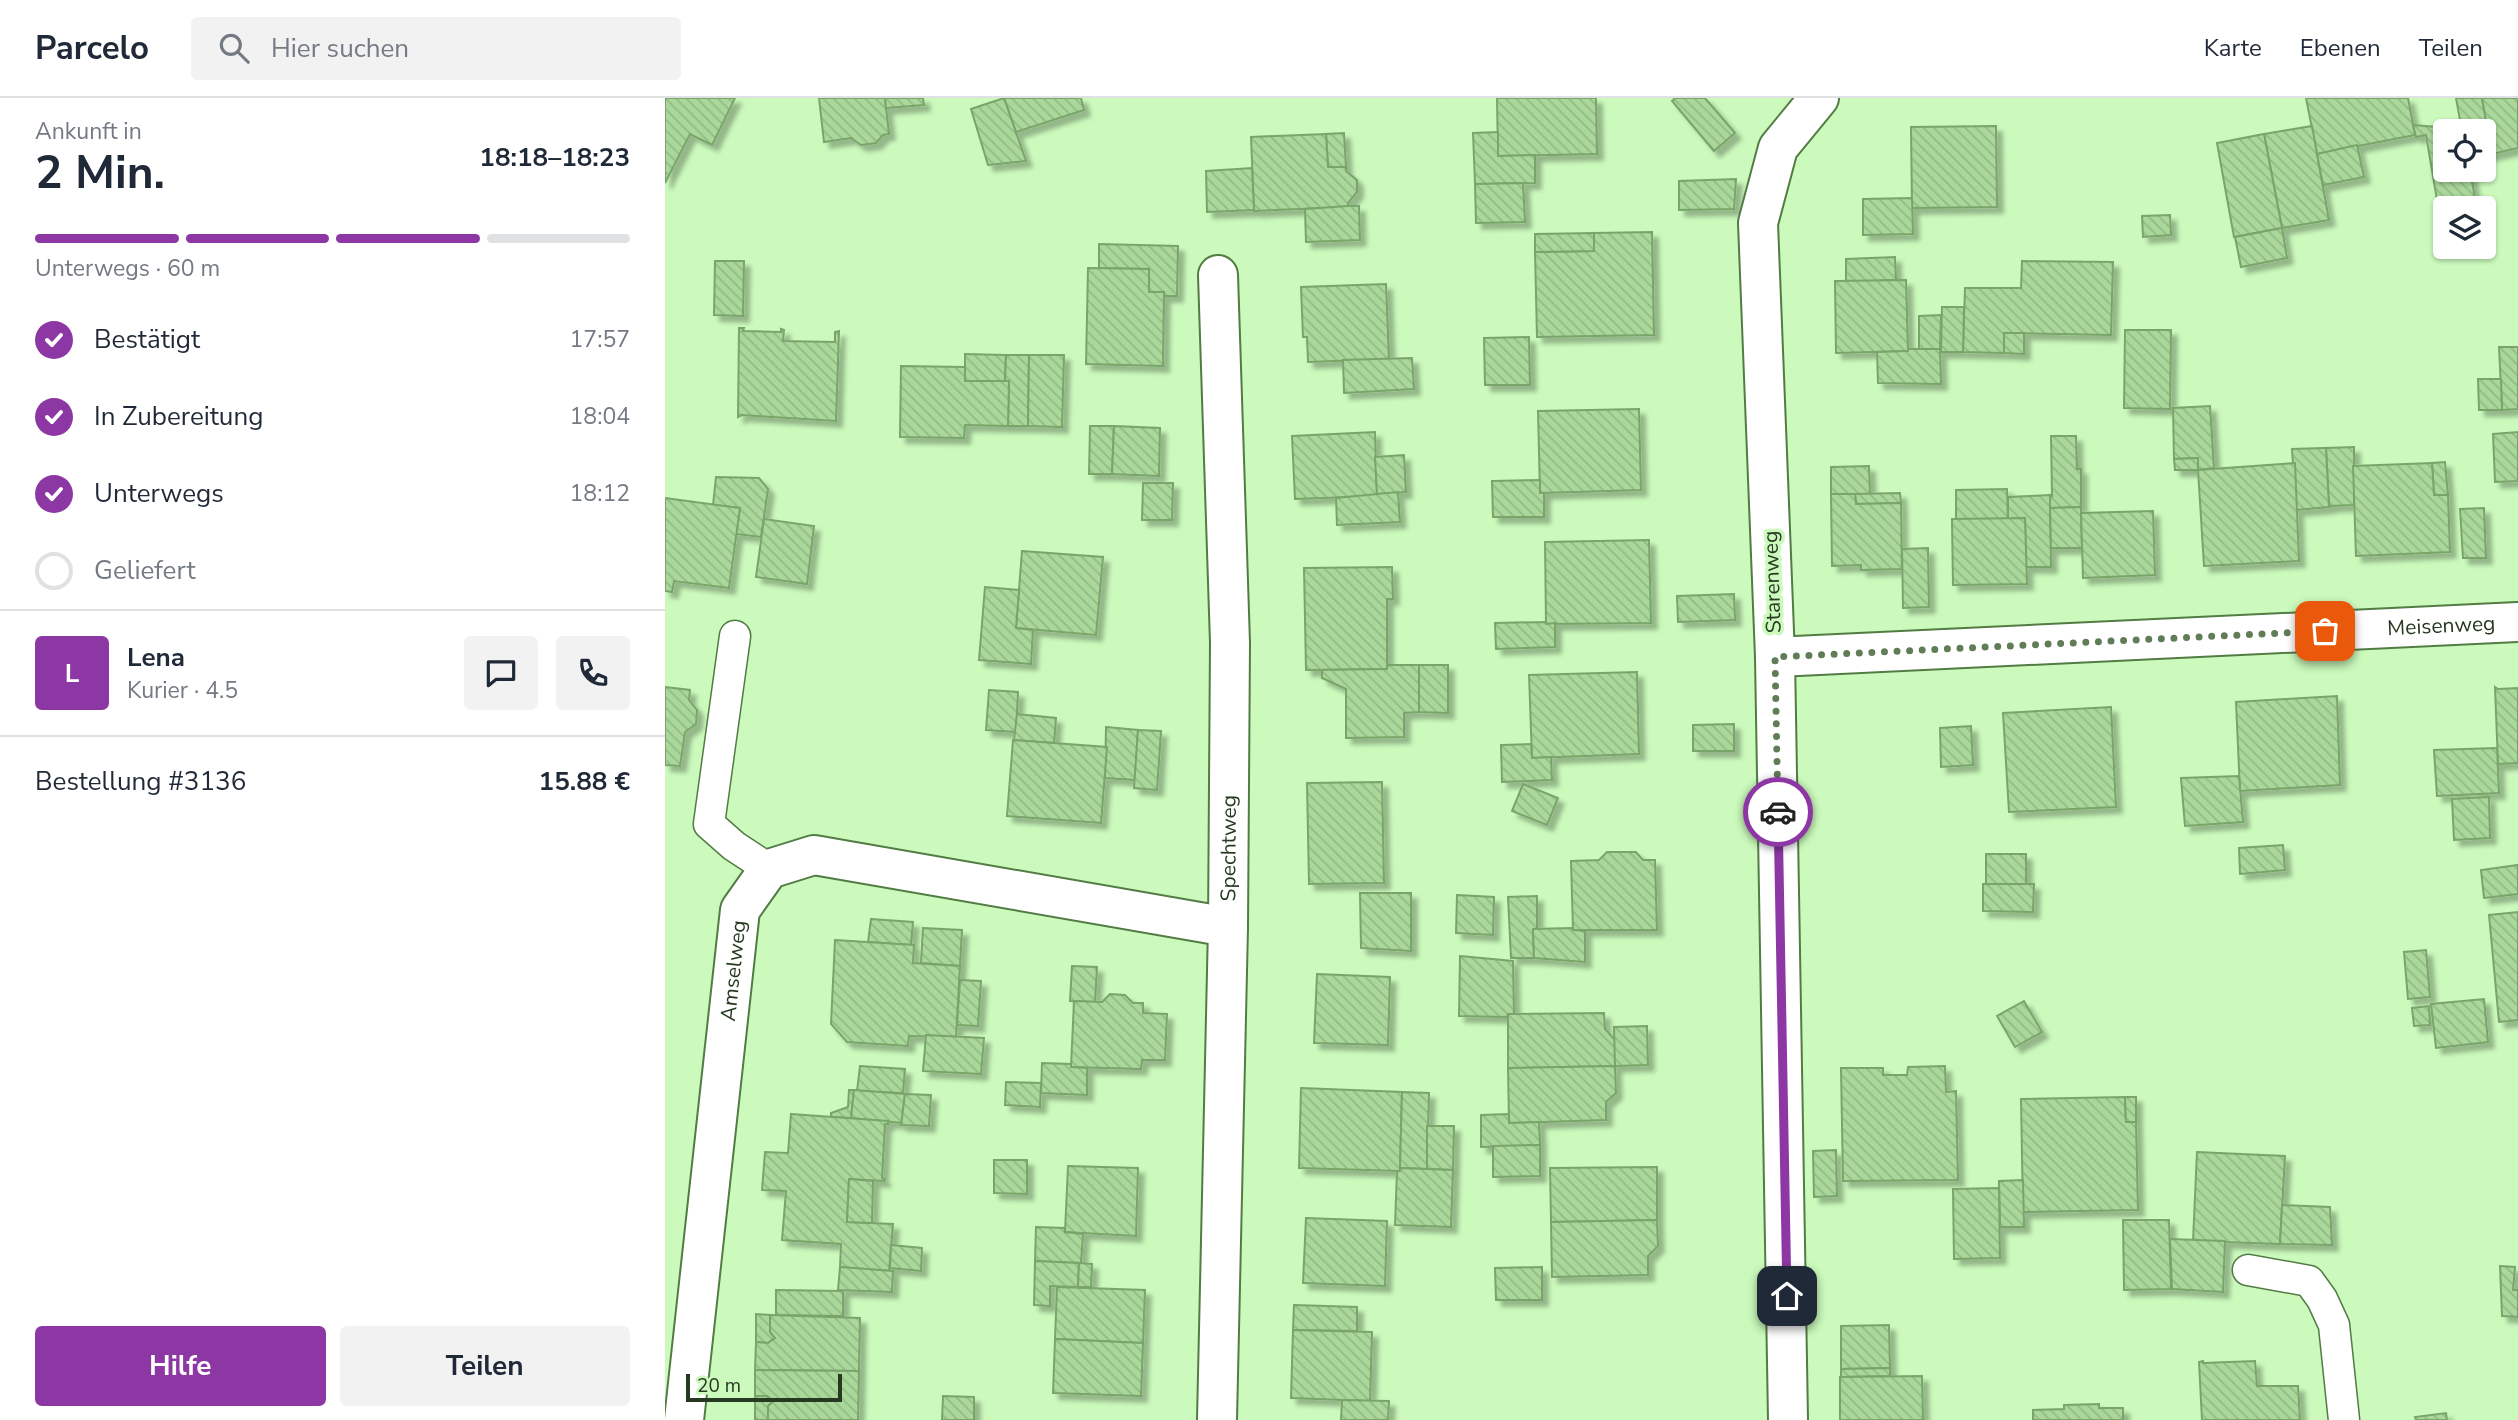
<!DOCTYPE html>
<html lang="de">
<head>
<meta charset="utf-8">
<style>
	:root { --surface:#fff; --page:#f2f2f3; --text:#1f2937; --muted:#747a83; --line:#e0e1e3; --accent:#8c37a4 }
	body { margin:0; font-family:"Nunito Sans",sans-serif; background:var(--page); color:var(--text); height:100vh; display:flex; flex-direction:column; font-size:26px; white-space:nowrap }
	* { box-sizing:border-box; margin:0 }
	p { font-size:23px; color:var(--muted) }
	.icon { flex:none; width:38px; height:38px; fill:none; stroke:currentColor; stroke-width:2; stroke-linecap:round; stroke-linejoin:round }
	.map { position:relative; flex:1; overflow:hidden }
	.panel { display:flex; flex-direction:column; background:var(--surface); width:665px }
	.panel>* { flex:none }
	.fabs { position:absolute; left:1768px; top:21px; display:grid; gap:14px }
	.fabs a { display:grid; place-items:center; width:63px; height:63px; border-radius:7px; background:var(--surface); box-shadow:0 2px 5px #0004; font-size:35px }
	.scale { position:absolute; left:21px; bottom:18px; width:156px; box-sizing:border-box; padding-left:7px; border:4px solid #273921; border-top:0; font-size:19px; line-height:24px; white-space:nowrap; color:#273921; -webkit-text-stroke:5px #cbfabc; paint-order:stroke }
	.pin { position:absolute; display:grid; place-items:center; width:60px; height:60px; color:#fff; margin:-30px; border-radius:14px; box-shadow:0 4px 10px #0006 }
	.courier { position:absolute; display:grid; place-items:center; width:70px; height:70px; margin:-35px; border:5px solid #8c37a4; border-radius:50%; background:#fff; color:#222; box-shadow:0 2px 9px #0007 }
	.head em { font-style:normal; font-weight:700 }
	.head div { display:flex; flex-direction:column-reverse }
	.head { display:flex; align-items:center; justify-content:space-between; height:119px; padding:0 35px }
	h1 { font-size:46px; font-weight:700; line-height:52px }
	.bar { display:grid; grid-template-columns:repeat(4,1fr); gap:10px 7px; align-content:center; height:84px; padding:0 35px }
	.bar i { height:9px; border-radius:5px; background:var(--line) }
	.bar .selected { background:var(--accent) }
	.bar p { grid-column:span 4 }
	.line { display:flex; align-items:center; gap:18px; padding:0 35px; border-top:2px solid var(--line) }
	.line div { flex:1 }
	.round { display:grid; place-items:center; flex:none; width:74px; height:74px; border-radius:7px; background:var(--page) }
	ol { padding:0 35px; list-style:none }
	li { display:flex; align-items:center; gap:21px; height:77px }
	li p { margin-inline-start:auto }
	li .icon { padding:7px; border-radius:50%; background:var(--accent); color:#fff; stroke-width:4 }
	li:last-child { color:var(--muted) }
	li i { width:38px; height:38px; border:4px solid var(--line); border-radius:50% }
	.button { display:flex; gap:14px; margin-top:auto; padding:14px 35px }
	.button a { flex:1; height:80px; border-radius:7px; background:var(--accent); color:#fff; font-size:28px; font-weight:700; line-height:80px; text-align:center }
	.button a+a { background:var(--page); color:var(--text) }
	header { display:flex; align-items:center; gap:42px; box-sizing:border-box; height:98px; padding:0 35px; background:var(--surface); border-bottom:2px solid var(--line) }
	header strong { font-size:33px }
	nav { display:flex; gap:38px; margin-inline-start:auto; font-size:24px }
	.search { width:490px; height:63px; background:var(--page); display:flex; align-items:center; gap:18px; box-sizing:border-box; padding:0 24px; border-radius:7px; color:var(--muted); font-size:26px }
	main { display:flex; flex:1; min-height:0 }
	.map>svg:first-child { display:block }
	.building { fill:url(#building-back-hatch); stroke:#79a56b; stroke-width:2; filter:url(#shadow) }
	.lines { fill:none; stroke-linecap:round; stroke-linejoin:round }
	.lane-casing { stroke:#527c44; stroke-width:33 }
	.street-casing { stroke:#527c44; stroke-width:42 }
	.lane { stroke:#fff; stroke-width:30 }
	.street { stroke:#fff; stroke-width:38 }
	.done { stroke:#607d57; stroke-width:7; stroke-dasharray:0 12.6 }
	.route { stroke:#8c37a4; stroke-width:9 }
	.labels { text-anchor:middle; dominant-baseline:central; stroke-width:7; stroke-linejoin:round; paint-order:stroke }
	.street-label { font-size:21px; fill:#273921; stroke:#cbfabc }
</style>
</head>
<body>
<header>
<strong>Parcelo</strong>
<div class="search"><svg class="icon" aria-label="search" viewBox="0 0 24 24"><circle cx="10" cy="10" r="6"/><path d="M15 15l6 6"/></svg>Hier suchen</div>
<nav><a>Karte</a><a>Ebenen</a><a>Teilen</a></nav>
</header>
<main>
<section class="panel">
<div class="head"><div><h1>2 Min.</h1><p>Ankunft in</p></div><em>18:18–18:23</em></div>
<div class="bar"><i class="selected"></i><i class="selected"></i><i class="selected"></i><i></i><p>Unterwegs · 60 m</p></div>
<ol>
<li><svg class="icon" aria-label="check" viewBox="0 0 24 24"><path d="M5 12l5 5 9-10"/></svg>Bestätigt<p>17:57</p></li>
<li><svg class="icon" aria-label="check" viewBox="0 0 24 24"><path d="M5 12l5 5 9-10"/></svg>In Zubereitung<p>18:04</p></li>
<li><svg class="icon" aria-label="check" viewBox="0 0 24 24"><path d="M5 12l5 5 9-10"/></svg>Unterwegs<p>18:12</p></li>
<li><i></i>Geliefert</li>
</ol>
<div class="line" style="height:126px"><b class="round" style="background:var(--accent);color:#fff">L</b><div><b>Lena</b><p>Kurier · 4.5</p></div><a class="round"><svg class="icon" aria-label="chat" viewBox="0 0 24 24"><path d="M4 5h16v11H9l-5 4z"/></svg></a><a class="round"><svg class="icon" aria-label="phone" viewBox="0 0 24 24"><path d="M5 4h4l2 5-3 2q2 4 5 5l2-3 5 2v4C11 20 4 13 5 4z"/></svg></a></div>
<div class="line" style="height:91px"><div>Bestellung #3136</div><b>15.88 €</b></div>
<div class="button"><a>Hilfe</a><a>Teilen</a></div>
</section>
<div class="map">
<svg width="1853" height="1322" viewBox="0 0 1853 1322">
	<defs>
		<pattern id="building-back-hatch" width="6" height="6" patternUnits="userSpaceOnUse" patternTransform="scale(1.75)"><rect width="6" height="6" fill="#aad89b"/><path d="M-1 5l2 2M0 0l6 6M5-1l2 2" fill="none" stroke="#92ba85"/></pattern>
		<filter id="shadow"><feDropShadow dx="6" dy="6" stdDeviation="2" flood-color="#0004"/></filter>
	</defs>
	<rect width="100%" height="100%" fill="#cbfabc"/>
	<g class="building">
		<polygon points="0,0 70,0 47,47 25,36 0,85"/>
		<polygon points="154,0 220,0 224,36 218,37 211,45 196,47 186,40 159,44"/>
		<polygon points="220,0 258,0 259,7 221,10"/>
		<polygon points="339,0 416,0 419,12 351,34"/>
		<polygon points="339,0 361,63 323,67 306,11"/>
		<polygon points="832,0 931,0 932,56 833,58"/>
		<polygon points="1010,0 1040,0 1070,35 1049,53 1007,3"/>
		<polygon points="1641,0 1743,0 1750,37 1652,56"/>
		<polygon points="1791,0 1817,0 1827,56 1818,57 1818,33 1797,33"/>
		<polygon points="1817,0 1853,0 1853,50 1827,56"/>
		<polygon points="1748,27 1797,31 1797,33 1780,33 1780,72 1805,72 1810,100 1773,108 1761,37 1751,39"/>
		<polygon points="1331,28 1332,109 1247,110 1246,29"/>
		<polygon points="1647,28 1664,122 1617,130 1599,36"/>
		<polygon points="833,34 833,58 870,57 870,85 810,86 808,35"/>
		<polygon points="679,35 681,69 663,69 661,36"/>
		<polygon points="661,36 663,69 681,69 681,73 692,82 692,94 683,105 683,109 589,113 586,39"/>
		<polygon points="1599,36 1617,130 1569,139 1552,45"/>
		<polygon points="1692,47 1699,79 1658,87 1652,56"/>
		<polygon points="587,70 589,112 542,114 541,73"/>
		<polygon points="1071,81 1069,111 1014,112 1014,83"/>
		<polygon points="858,85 860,124 811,125 810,86"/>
		<polygon points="1247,100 1248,136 1198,137 1198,101"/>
		<polygon points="683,108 694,108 695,142 641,144 640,111"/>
		<polygon points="1505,117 1506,137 1478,139 1477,118"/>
		<polygon points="1617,130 1622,160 1576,169 1570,139"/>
		<polygon points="987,134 989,237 872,239 870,154 929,153 929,135"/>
		<polygon points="929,135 929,153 870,154 870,136"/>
		<polygon points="434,146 513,148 512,198 499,198 499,194 484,194 484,171 434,170"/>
		<polygon points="1230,159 1231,182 1181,184 1181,161"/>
		<polygon points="50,163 79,163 78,218 49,217"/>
		<polygon points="1357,163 1448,164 1446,237 1339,235 1339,255 1298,254 1300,190 1356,190"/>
		<polygon points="423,170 484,171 484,194 499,194 498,268 421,266"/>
		<polygon points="1241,182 1243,253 1171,255 1170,183"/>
		<polygon points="721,186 724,261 643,264 642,239 638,239 636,189"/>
		<polygon points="1277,209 1299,209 1298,254 1276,254"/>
		<polygon points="1276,217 1275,251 1254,251 1254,218"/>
		<polygon points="74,230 79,230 78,233 116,234 116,231 119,232 118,243 170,244 170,234 174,233 171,323 77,317 73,319"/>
		<polygon points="1460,232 1506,232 1505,311 1459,310"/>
		<polygon points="1339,235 1359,235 1359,256 1339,255"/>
		<polygon points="864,239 865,287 820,287 819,240"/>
		<polygon points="1834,249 1853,249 1853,311 1837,312"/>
		<polygon points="1243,251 1275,251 1276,286 1213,285 1212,254 1243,253"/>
		<polygon points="300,256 341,257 340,283 300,283"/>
		<polygon points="341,257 364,257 363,328 343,328 344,283 340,283"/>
		<polygon points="364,257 399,257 397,329 363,328"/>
		<polygon points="747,260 749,291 679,295 678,262"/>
		<polygon points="236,268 300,269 300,283 344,283 343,328 300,327 299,340 235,339"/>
		<polygon points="1813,281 1836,281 1837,312 1814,312"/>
		<polygon points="1545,308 1549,370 1533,372 1533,360 1509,361 1508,310"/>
		<polygon points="974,311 976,392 875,395 873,313"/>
		<polygon points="425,328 449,328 447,376 424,376"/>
		<polygon points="449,328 495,330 494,378 447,376"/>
		<polygon points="710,334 712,398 630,401 627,338"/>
		<polygon points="1853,334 1853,383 1830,384 1828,336"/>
		<polygon points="1386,338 1411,338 1412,371 1416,371 1416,409 1385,410 1385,397 1387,398"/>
		<polygon points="1689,349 1689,407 1664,408 1661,350"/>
		<polygon points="1659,350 1661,350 1664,409 1631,412 1627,351"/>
		<polygon points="739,357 741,394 712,396 710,359"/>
		<polygon points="1533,360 1533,372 1510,372 1509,361"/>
		<polygon points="1780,364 1783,397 1769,397 1767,365"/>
		<polygon points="1630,365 1634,463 1539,468 1533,372"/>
		<polygon points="1767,365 1769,397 1783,397 1785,454 1691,458 1688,368"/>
		<polygon points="1204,368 1205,396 1166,396 1166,369"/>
		<polygon points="51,379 94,380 103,391 96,439 71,436 75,410 48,407"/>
		<polygon points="875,382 875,395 879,395 879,419 828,419 827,383"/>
		<polygon points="478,385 508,385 507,422 477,422"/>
		<polygon points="1342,391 1343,421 1291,421 1291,392"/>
		<polygon points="733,394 735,424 672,427 671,400"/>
		<polygon points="1235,395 1236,405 1191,406 1190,396"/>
		<polygon points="1166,396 1190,396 1191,406 1236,405 1237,471 1196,472 1196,467 1167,468"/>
		<polygon points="1385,397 1386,469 1361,469 1360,420 1343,421 1343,399"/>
		<polygon points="0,400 75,410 64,490 9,483 7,494 0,493"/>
		<polygon points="1416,409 1417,450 1386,450 1385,410"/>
		<polygon points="1819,410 1821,460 1798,460 1795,411"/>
		<polygon points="1488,413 1490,477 1418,480 1416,415"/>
		<polygon points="1360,420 1362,486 1288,487 1287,421"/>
		<polygon points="99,421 149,428 142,486 91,479"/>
		<polygon points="984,442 986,525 881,526 880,444"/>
		<polygon points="1263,450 1264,509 1238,510 1237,451"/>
		<polygon points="357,453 438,459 431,537 351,530"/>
		<polygon points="727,469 728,501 722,501 722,571 641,572 639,470"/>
		<polygon points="320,489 354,492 351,530 368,532 366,566 314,562"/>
		<polygon points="1069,496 1070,522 1013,524 1012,498"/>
		<polygon points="881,524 881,526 890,525 890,549 831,551 830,525"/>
		<polygon points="723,567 754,567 754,614 739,615 739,639 681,640 681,591 657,580 657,572 722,571"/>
		<polygon points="754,567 783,567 783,615 754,614"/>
		<polygon points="972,574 974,656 867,660 864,577"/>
		<polygon points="0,589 25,592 24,602 32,612 31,626 20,634 15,668 0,667"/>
		<polygon points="1830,589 1833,591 1853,590 1853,665 1833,666"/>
		<polygon points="324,592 353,594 351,634 321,632"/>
		<polygon points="1672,598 1675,687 1575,693 1571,604"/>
		<polygon points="1446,609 1451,709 1344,714 1338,615"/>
		<polygon points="352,616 391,620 389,645 349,642"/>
		<polygon points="1069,626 1069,653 1028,653 1028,627"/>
		<polygon points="1306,628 1308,667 1276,669 1275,630"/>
		<polygon points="441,629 473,632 470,682 440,680"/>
		<polygon points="473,632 496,633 492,692 469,690"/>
		<polygon points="348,642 442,649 436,725 342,718"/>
		<polygon points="866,646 867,660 886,659 887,682 837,684 836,647"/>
		<polygon points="1832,650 1834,695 1772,698 1769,652"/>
		<polygon points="1574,678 1578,724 1520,728 1516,680"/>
		<polygon points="717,684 719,785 644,786 642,685"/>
		<polygon points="858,686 893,700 882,727 847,713"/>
		<polygon points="1824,699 1825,740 1789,742 1787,701"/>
		<polygon points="1618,747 1620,772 1575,776 1574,750"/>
		<polygon points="942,754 971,754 978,762 990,762 992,832 908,832 906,763 934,762"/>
		<rect x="1321" y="756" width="40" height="30"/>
		<polygon points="1853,767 1853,796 1819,800 1816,772"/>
		<polygon points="1318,786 1369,786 1368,814 1318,813"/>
		<polygon points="695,795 746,795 746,853 696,850"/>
		<polygon points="792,797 829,799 828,837 791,835"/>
		<polygon points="872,798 872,831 868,831 869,860 846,860 843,799"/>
		<polygon points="1853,814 1853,922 1834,924 1824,817"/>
		<polygon points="206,821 248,824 246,847 203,844"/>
		<polygon points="258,830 297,832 295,868 256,865"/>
		<polygon points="907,830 908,832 920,833 920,864 869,860 868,831"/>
		<polygon points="170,842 249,847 248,865 295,868 291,939 244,938 243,948 182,944 166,926"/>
		<polygon points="1761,852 1765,899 1743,901 1739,854"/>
		<polygon points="795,858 848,863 849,916 843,916 842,919 794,918"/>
		<polygon points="407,868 432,869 430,904 405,903"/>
		<polygon points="652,876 725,879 723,947 649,945"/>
		<polygon points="295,882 316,883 313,928 292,927"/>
		<polygon points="445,896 460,897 468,905 478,905 478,915 502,916 500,962 477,962 476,971 406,969 409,903 437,904"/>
		<polygon points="1819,901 1823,944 1771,950 1766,906"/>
		<polygon points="1359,903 1377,934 1350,949 1332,918"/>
		<polygon points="1764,908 1765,927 1749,928 1747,910"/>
		<polygon points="939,915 940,931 950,942 950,968 843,970 843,916"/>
		<polygon points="982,928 983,967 950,968 949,929"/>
		<polygon points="261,937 319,940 316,976 258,973"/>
		<polygon points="377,965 406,966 406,969 422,970 422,997 376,995"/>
		<polygon points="195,968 240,971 238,995 192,993"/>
		<polygon points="950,968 951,995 941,1004 941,1022 844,1025 843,970"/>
		<polygon points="1280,968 1281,994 1291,993 1293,1082 1178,1083 1176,970 1218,970 1218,977 1242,977 1243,969"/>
		<polygon points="341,984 376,985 375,1009 340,1007"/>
		<polygon points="636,990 737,994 735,1073 634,1070"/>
		<polygon points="184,992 189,992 186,1020 166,1019 166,1015 183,1009"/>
		<polygon points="189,992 240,996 237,1025 186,1020"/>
		<polygon points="737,994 764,995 762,1071 735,1070"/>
		<polygon points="240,996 266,997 264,1028 236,1027"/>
		<polygon points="1460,999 1461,1024 1471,1024 1473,1112 1358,1114 1356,1001"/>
		<polygon points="1460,999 1471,999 1471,1024 1461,1024"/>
		<polygon points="126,1016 223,1023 223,1026 220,1026 217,1080 220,1081 219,1083 184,1081 182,1124 228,1126 224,1173 175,1169 176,1146 117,1142 121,1093 97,1092 100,1054 123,1055"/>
		<polygon points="844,1016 844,1025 874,1024 875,1047 816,1049 816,1017"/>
		<polygon points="762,1028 789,1028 788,1072 762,1071"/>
		<polygon points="875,1047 875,1078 828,1079 828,1048"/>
		<polygon points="1171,1052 1172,1098 1149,1099 1148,1053"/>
		<polygon points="1532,1054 1620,1058 1615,1146 1528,1143"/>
		<polygon points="329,1062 362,1062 362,1096 329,1095"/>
		<polygon points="403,1068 473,1070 471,1138 400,1134"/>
		<polygon points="992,1069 992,1122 886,1124 885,1070"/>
		<polygon points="735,1070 788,1072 786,1129 730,1127 732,1073 735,1073"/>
		<polygon points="184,1081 208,1083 207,1125 182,1124"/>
		<polygon points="1358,1082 1359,1129 1335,1129 1334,1083"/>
		<polygon points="1334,1090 1335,1160 1289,1161 1288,1091"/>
		<polygon points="1617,1107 1665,1109 1667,1147 1615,1146"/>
		<polygon points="641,1120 722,1123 720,1188 638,1185"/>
		<polygon points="992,1122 993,1148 983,1158 983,1177 887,1179 886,1124"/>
		<polygon points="1458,1122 1504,1122 1506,1191 1459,1192"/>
		<polygon points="371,1129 400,1130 400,1134 418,1136 416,1165 370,1163"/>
		<polygon points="1505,1141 1560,1143 1558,1194 1507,1191"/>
		<polygon points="226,1147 257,1150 256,1173 225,1170"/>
		<polygon points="370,1163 414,1165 413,1189 385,1188 385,1208 369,1207"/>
		<polygon points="414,1165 427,1166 426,1189 413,1189"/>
		<polygon points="1835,1168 1850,1169 1848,1192 1853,1192 1853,1219 1837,1218"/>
		<polygon points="175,1169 228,1173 227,1194 173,1192"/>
		<polygon points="877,1169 877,1202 831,1202 830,1170"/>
		<polygon points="392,1189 480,1192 478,1245 390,1241"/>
		<polygon points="111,1192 178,1193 178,1218 111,1217"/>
		<polygon points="629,1207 692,1209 692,1233 628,1232"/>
		<polygon points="91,1216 105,1217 105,1234 110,1240 103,1245 91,1244"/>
		<polygon points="105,1217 195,1220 194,1273 90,1272 91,1244 103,1245 110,1240 105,1234"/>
		<polygon points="1224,1227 1225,1270 1176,1271 1176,1228"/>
		<polygon points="628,1232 707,1234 705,1303 626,1300"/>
		<polygon points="390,1241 478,1245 476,1298 388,1295"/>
		<polygon points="1538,1263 1538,1265 1590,1263 1592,1288 1633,1288 1635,1322 1537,1322 1534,1264"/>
		<polygon points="1225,1270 1225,1278 1176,1279 1176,1271"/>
		<polygon points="90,1272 194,1273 193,1322 103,1322 103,1308 108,1303 102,1298 90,1298"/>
		<polygon points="1257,1278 1258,1322 1175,1322 1175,1279"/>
		<polygon points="90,1298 102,1298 108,1303 103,1308 103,1322 90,1322"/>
		<polygon points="278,1298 309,1299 309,1322 277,1322"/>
		<polygon points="677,1302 724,1303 723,1322 676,1322"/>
		<polygon points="1434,1306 1434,1310 1458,1310 1458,1322 1368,1322 1368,1312 1399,1311 1399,1307"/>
		<polygon points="1781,1315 1782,1322 1751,1322 1750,1319"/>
	</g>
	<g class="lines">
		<g class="lane-casing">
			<g id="lane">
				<polyline points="70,538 44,726 69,748 104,771"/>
				<polyline points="1583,1172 1644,1183 1657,1201 1669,1227 1679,1322"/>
			</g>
		</g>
		<g class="street-casing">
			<g id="street">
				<path id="s1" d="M1110 559 1853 524"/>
				<path id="s2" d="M19 1322 75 812 104 771 149 757 563 829"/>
				<path id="s3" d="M552 1322 563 829 565 545 553 177"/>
				<polyline points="1123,1322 1110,559 1093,125 1113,50 1154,0"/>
			</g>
		</g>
		<use href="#lane" class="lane"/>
		<use href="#street" class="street"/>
	</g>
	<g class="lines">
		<polyline class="done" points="1113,714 1110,559 1660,533"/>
		<polyline class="route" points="1113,714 1122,1198"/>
	</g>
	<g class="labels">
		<g class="street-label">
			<text transform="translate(1107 484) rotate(-92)">Starenweg</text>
			<text stroke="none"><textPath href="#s1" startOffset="667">Meisenweg</textPath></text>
			<text stroke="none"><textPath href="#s3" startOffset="572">Spechtweg</textPath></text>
			<text stroke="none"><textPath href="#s2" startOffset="452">Amselweg</textPath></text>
		</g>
	</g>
</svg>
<div class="fabs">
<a><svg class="icon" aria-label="locate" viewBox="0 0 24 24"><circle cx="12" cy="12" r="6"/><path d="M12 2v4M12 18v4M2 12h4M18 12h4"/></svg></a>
<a><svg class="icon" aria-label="layers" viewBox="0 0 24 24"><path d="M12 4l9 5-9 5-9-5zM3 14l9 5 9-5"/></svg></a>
</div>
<div class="scale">20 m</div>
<div class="pin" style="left:1660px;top:533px;background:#ea580c"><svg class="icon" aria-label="bag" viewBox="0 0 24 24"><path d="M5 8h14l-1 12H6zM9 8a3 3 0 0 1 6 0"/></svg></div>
<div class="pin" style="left:1122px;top:1198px;background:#1f2937"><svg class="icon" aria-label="home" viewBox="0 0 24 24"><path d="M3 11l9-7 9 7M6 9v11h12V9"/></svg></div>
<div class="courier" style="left:1113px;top:714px"><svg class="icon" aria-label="car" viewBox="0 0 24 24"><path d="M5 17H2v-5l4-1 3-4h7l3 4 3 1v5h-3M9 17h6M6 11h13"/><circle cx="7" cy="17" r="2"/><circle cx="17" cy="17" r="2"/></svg></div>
</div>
</main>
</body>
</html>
